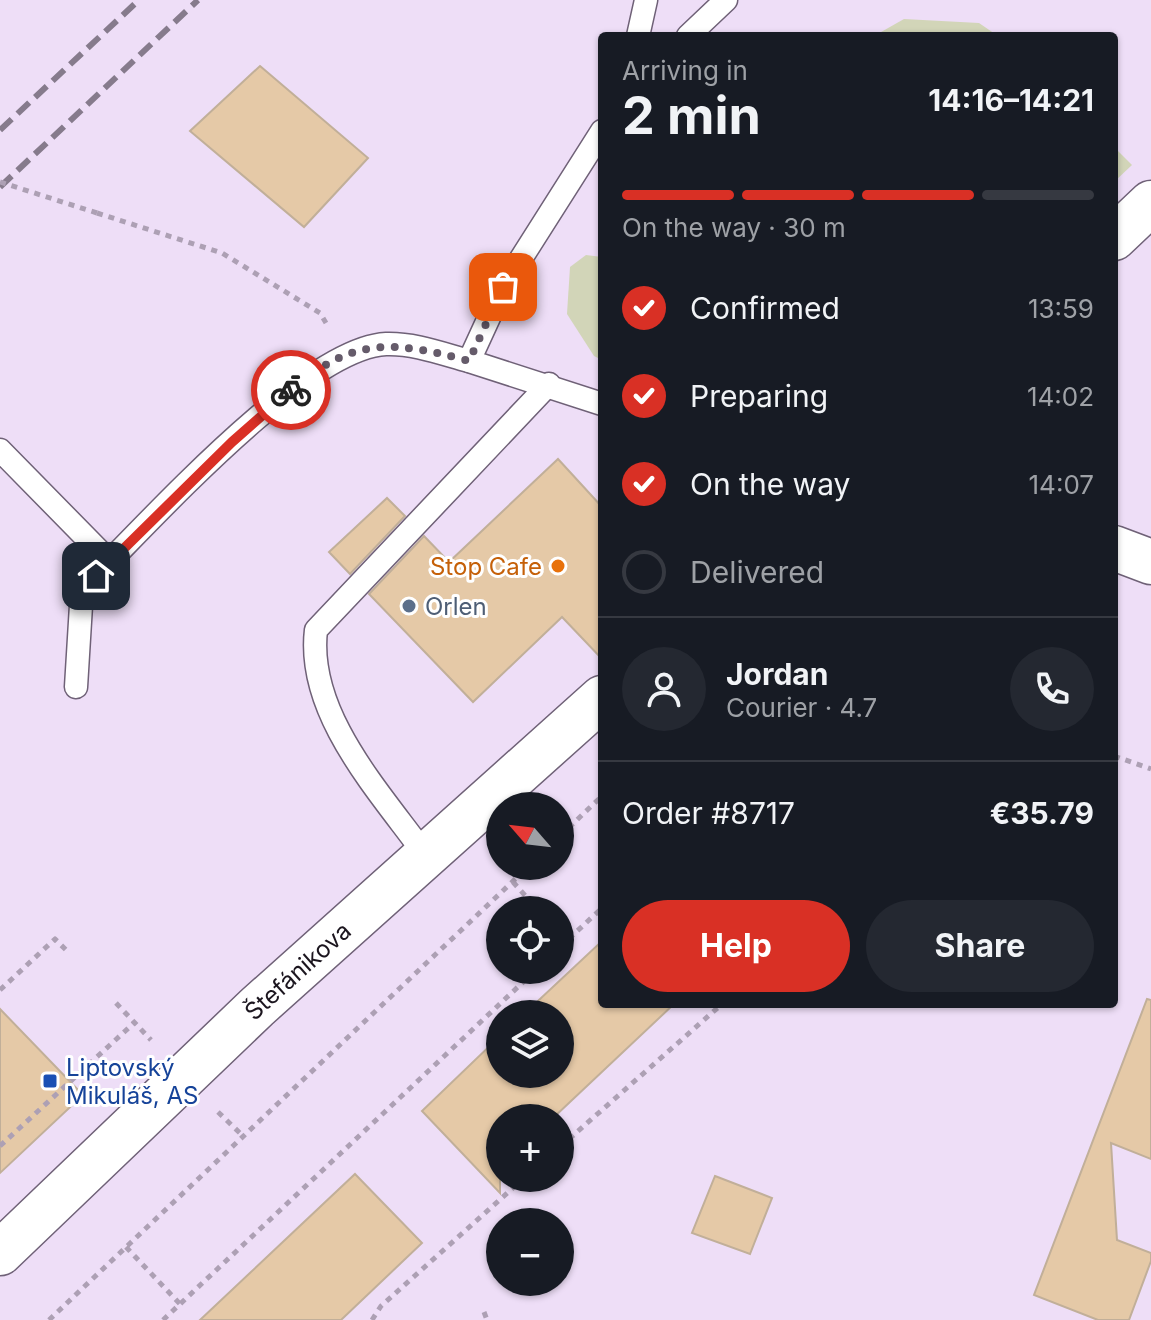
<!DOCTYPE html>
<html lang="en">
<head>
<meta charset="utf-8">
<style>
	:root { --surface:#171b24; --page:#242831; --text:#f1f3f6; --muted:#9ea1a6; --line:#363941; --accent:#d93025 }
	body { margin:0; font-family:Inter,sans-serif; background:var(--page); color:var(--text); height:100vh; display:flex; flex-direction:column; font-size:30px; white-space:nowrap }
	* { box-sizing:border-box; margin:0 }
	p { font-size:26px; color:var(--muted) }
	.icon { flex:none; width:44px; height:44px; fill:none; stroke:currentColor; stroke-width:2; stroke-linecap:round; stroke-linejoin:round }
	.map { position:relative; flex:1; overflow:hidden }
	.details { position:absolute; left:598px; top:32px; width:520px; height:976px; display:flex; flex-direction:column; background:var(--surface); border-radius:8px; box-shadow:0 2px 6px #0004 }
	.details>* { flex:none }
	.needle { width:52px; rotate:298deg }
	.tools { position:absolute; left:486px; top:792px; display:grid; gap:16px }
	.tools a { display:grid; place-items:center; width:88px; height:88px; border-radius:50%; background:var(--surface); box-shadow:0 2px 6px #0004; font-size:40px }
	.pin { position:absolute; display:grid; place-items:center; width:68px; height:68px; color:#fff; margin:-34px; border-radius:16px; box-shadow:0 4px 12px #0006 }
	.courier { position:absolute; display:grid; place-items:center; width:80px; height:80px; margin:-40px; border:6px solid #d93025; border-radius:50%; background:#fff; color:#222; box-shadow:0 2px 10px #0007 }
	.summary em { font-style:normal; font-weight:700 }
	.summary div { display:flex; flex-direction:column-reverse }
	.summary { display:flex; align-items:center; justify-content:space-between; height:136px; padding:0 24px }
	h1 { font-size:52px; font-weight:700; line-height:60px }
	.bar { display:grid; grid-template-columns:repeat(4,1fr); gap:12px 8px; align-content:center; height:96px; padding:0 24px }
	.bar i { height:10px; border-radius:6px; background:var(--line) }
	.bar .on { background:var(--accent) }
	.bar p { grid-column:span 4 }
	.line { display:flex; align-items:center; gap:20px; padding:0 24px; border-top:2px solid var(--line) }
	.line div { flex:1 }
	.round { display:grid; place-items:center; flex:none; width:84px; height:84px; border-radius:42px; background:var(--page) }
	ol { padding:0 24px; list-style:none }
	li { display:flex; align-items:center; gap:24px; height:88px }
	li p { margin-inline-start:auto }
	li .icon { padding:8px; border-radius:50%; background:var(--accent); color:#fff; stroke-width:4 }
	li:last-child { color:var(--muted) }
	li i { width:44px; height:44px; border:4px solid var(--line); border-radius:50% }
	.primary-button { display:flex; gap:16px; margin-top:auto; padding:16px 24px }
	.primary-button a { flex:1; height:92px; border-radius:48px; background:var(--accent); color:#fff; font-size:32px; font-weight:700; line-height:92px; text-align:center }
	.primary-button a+a { background:var(--page); color:var(--text) }
	.map>svg:first-child { display:block }
	.green { fill:#d2d5b8 }
	.building { fill:#e5c9a7; stroke:#c1af99; stroke-width:2 }
	.lines { fill:none; stroke-linecap:round; stroke-linejoin:round }
	.service-casing { stroke:#6f6177; stroke-width:25 }
	.minor-casing { stroke:#6f6177; stroke-width:47 }
	.path { stroke:#ada0b4; stroke-width:5; stroke-dasharray:6 6; stroke-linecap:butt }
	.service { stroke:#fff; stroke-width:22 }
	.minor { stroke:#fff; stroke-width:44 }
	.rail { stroke:#867b8c; stroke-width:6; stroke-dasharray:16 8; stroke-linecap:butt }
	.path-bridge { stroke:#ada0b4; stroke-width:5; stroke-dasharray:6 6; stroke-linecap:butt }
	.done { stroke:#655b6a; stroke-width:8; stroke-dasharray:0 14.4 }
	.route { stroke:#d93025; stroke-width:10 }
	.food-dot { fill:#e8710a; stroke:#fff; stroke-width:3 }
	.service-dot { fill:#5c6f8a; stroke:#fff; stroke-width:3 }
	.transit-dot { fill:#1a4fb4; stroke:#fff; stroke-width:3 }
	.labels { text-anchor:middle; dominant-baseline:central; stroke-width:6; stroke-linejoin:round; paint-order:stroke }
	.food-label { font-size:24px; fill:#c56008; stroke:#fff; text-anchor:end }
	.service-label { font-size:24px; fill:#4e5e75; stroke:#fff; text-anchor:start }
	.street-label { font-size:24px; fill:#1b151e; stroke:#fff }
	.transit-label { font-size:24px; fill:#164399; stroke:#fff; text-anchor:start }
</style>
</head>
<body>
<div class="map">
<svg width="1151" height="1320" viewBox="0 0 1151 1320">
	<rect width="100%" height="100%" fill="#eedef7"/>
	<g class="green">
		<polygon points="904,19 979,23 998,36 874,36"/>
		<polygon points="1114,147 1132,165 1114,182"/>
		<polygon points="586,255 602,257 602,360 594,356 567,314 570,267"/>
	</g>
	<g class="building">
		<polygon points="260,66 368,158 304,227 190,131"/>
		<polygon points="558,459 602,507 602,659 562,617 473,702 369,594 424,536 449,562"/>
		<polygon points="387,498 405,516 350,574 329,552"/>
		<polygon points="602,941 602,1004 674,1004 553,1118 500,1118 500,1193 422,1111 500,1036 500,1074 560,1074 560,1014 524,1014"/>
		<polygon points="1147,999 1151,1000 1151,1159 1111,1143 1117,1240 1151,1253 1151,1261 1129,1320 1098,1320 1034,1295"/>
		<polygon points="0,1009 83,1095 0,1173"/>
		<polygon points="355,1174 422,1243 341,1320 200,1320"/>
		<polygon points="715,1176 772,1198 750,1254 692,1233"/>
	</g>
	<g class="lines">
		<g class="service-casing">
			<g id="service">
				<polyline points="638,36 646,0"/>
				<polyline points="688,36 726,0"/>
				<polyline points="602,131 503,287 469,361 602,404"/>
				<polyline points="0,450 110,562"/>
				<path d="M76 687 82 589C144 529 303 348 386 344 414 343 443 354 469 361"/>
				<path d="M426 856C380 792 306 714 316 630L549 384"/>
			</g>
		</g>
		<g class="minor-casing">
			<g id="minor">
				<polyline points="1114,238 1151,203"/>
				<polyline points="1114,548 1151,562"/>
				<path id="s1" d="M0 1253 257 1007 602 698"/>
			</g>
		</g>
		<g class="path">
			<polyline points="97,213 222,253 320,313 326,323"/>
			<polyline points="1114,756 1151,769"/>
			<polyline points="560,836 602,796"/>
			<polyline points="513,882 538,910"/>
			<polyline points="560,934 567,941"/>
			<polyline points="560,947 602,908"/>
			<polyline points="0,990 55,939 69,953"/>
			<polyline points="116,1003 151,1040"/>
			<polyline points="218,1112 244,1137"/>
			<polyline points="0,1146 135,1022"/>
			<polyline points="560,1147 722,1004"/>
			<polyline points="126,1247 180,1304"/>
			<polyline points="484,1312 487,1320"/>
			<polyline points="49,1320 529,866"/>
			<polyline points="163,1320 536,970"/>
			<polyline points="372,1320 381,1306 524,1178"/>
		</g>
		<use href="#service" class="service"/>
		<use href="#minor" class="minor"/>
		<g class="rail">
			<polyline points="0,130 139,0"/>
			<polyline points="0,187 198,0"/>
		</g>
		<polyline class="path-bridge" points="0,182 97,213"/>
	</g>
	<g class="lines">
		<path class="done" d="M291 390C354 336 395 341 469 361L503 287"/>
		<polyline class="route" points="96,576 232,442 291,390"/>
	</g>
	<circle class="food-dot" cx="558" cy="566" r="8"/>
	<circle class="service-dot" cx="409" cy="606" r="8"/>
	<rect class="transit-dot" x="42" y="1073" width="16" height="16" rx="4"/>
	<g class="labels">
		<g class="food-label">
			<text x="542" y="566">Stop Cafe</text>
		</g>
		<g class="service-label">
			<text x="425" y="606">Orlen</text>
		</g>
		<g class="street-label">
			<text stroke="none"><textPath href="#s1" startOffset="410">Štefánikova</textPath></text>
		</g>
		<g class="transit-label">
			<text x="66" y="1067">Liptovský<tspan x="66" dy="28">Mikuláš, AS</tspan></text>
		</g>
	</g>
</svg>
<div class="tools">
<a><svg class="needle" viewBox="-14 -14 28 28"><path d="M0-13l5 13h-10z" fill="#e53935"/><path d="M0 13l5-13h-10z" fill="#9ea1a6"/></svg></a>
<a><svg class="icon" aria-label="locate" viewBox="0 0 24 24"><circle cx="12" cy="12" r="6"/><path d="M12 2v4M12 18v4M2 12h4M18 12h4"/></svg></a>
<a><svg class="icon" aria-label="layers" viewBox="0 0 24 24"><path d="M12 4l9 5-9 5-9-5zM3 14l9 5 9-5"/></svg></a>
<a>+</a>
<a>−</a>
</div>
<div class="pin" style="left:503px;top:287px;background:#ea580c"><svg class="icon" aria-label="bag" viewBox="0 0 24 24"><path d="M5 8h14l-1 12H6zM9 8a3 3 0 0 1 6 0"/></svg></div>
<div class="pin" style="left:96px;top:576px;background:#1f2937"><svg class="icon" aria-label="home" viewBox="0 0 24 24"><path d="M3 11l9-7 9 7M6 9v11h12V9"/></svg></div>
<div class="courier" style="left:291px;top:390px"><svg class="icon" aria-label="bike" viewBox="0 0 24 24"><circle cx="6" cy="16" r="4"/><circle cx="18" cy="16" r="4"/><path d="M6 16l4-8h5l3 8M10 8l3 8H6M13 5h3"/></svg></div>
<section class="details">
<div class="summary"><div><h1>2 min</h1><p>Arriving in</p></div><em>14:16–14:21</em></div>
<div class="bar"><i class="on"></i><i class="on"></i><i class="on"></i><i></i><p>On the way · 30 m</p></div>
<ol>
<li><svg class="icon" aria-label="check" viewBox="0 0 24 24"><path d="M5 12l5 5 9-10"/></svg>Confirmed<p>13:59</p></li>
<li><svg class="icon" aria-label="check" viewBox="0 0 24 24"><path d="M5 12l5 5 9-10"/></svg>Preparing<p>14:02</p></li>
<li><svg class="icon" aria-label="check" viewBox="0 0 24 24"><path d="M5 12l5 5 9-10"/></svg>On the way<p>14:07</p></li>
<li><i></i>Delivered</li>
</ol>
<div class="line" style="height:144px"><a class="round"><svg class="icon" aria-label="person" viewBox="0 0 24 24"><circle cx="12" cy="8" r="4"/><path d="M4 21q1-7 8-7t8 7"/></svg></a><div><b>Jordan</b><p>Courier · 4.7</p></div><a class="round"><svg class="icon" aria-label="phone" viewBox="0 0 24 24"><path d="M5 4h4l2 5-3 2q2 4 5 5l2-3 5 2v4C11 20 4 13 5 4z"/></svg></a></div>
<div class="line" style="height:104px"><div>Order #8717</div><b>€35.79</b></div>
<div class="primary-button"><a>Help</a><a>Share</a></div>
</section>
</div>
</body>
</html>
